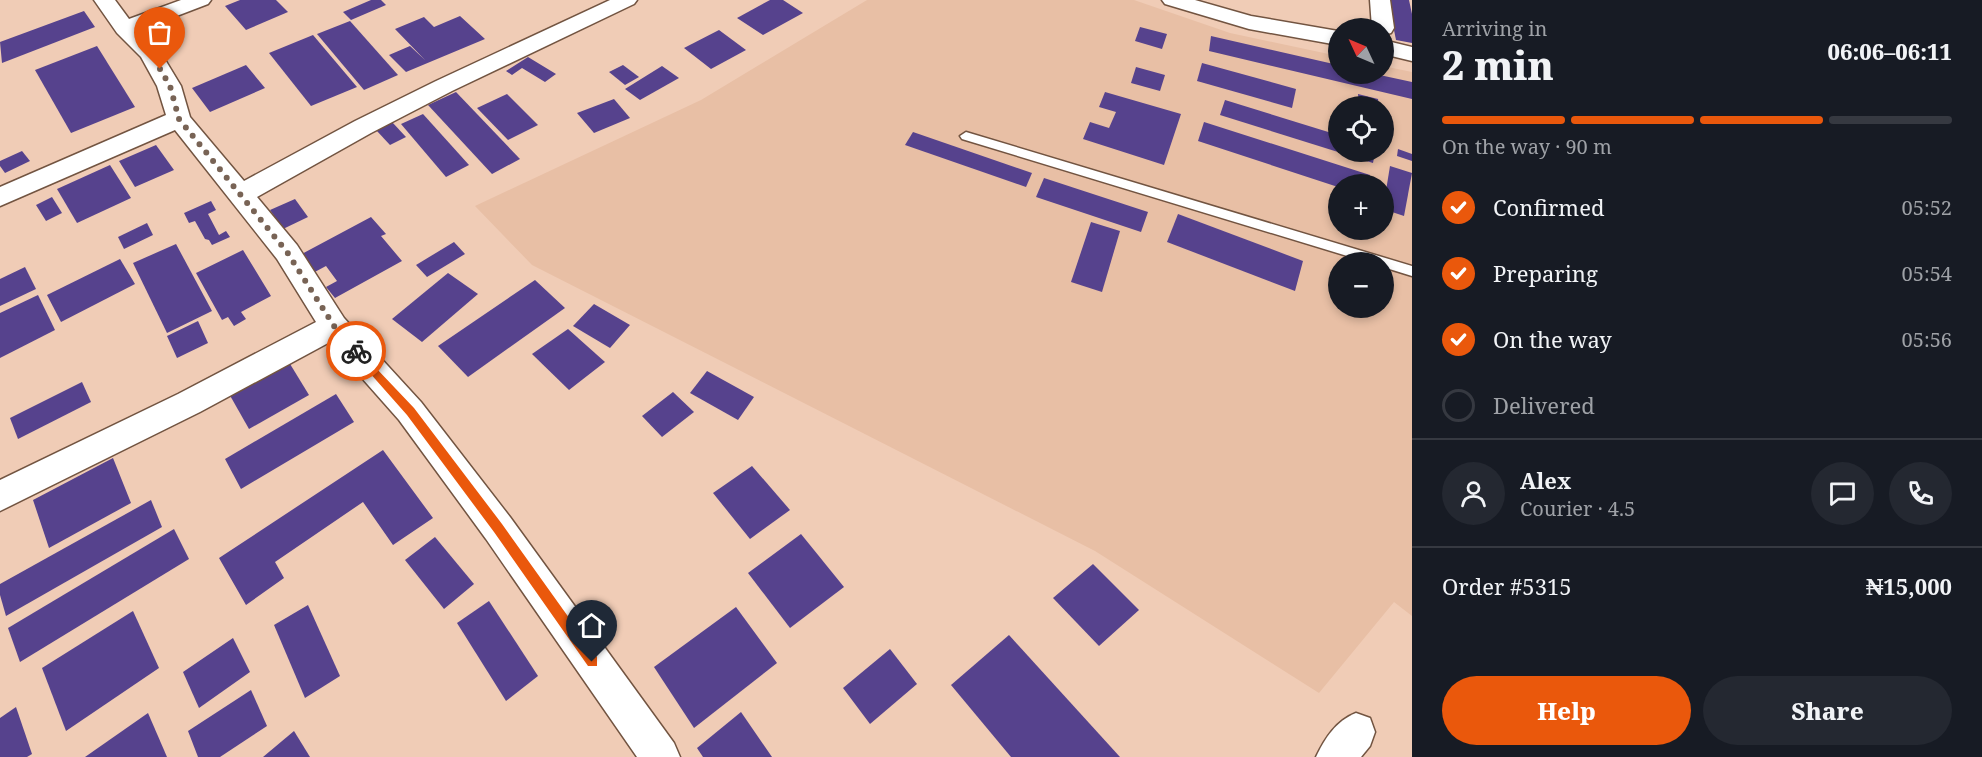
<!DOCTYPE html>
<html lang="en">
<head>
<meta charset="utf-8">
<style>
	:root { --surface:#171b24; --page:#242831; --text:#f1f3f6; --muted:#9ea1a6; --line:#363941; --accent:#ea580c }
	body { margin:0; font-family:"Noto Serif",serif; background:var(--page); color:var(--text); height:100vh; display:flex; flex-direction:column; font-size:22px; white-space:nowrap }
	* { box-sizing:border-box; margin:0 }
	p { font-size:20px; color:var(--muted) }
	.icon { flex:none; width:33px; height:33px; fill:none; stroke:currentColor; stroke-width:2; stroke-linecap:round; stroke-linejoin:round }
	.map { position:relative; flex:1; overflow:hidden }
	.side { display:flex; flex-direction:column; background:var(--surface); width:570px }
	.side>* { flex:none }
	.needle { width:39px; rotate:314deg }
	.buttons { position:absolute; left:1328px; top:18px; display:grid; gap:12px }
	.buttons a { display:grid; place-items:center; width:66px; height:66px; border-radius:50%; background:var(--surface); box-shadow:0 3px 9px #0003; font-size:30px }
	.pin { position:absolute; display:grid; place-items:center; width:51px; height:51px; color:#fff; margin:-62px -26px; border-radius:50% 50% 50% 0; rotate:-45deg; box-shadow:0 0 6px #0007 }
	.pin .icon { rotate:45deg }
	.courier { position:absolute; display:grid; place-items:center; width:60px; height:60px; margin:-30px; border:4px solid #ea580c; border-radius:50%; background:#fff; color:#222; box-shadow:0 2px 8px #0007 }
	.overview em { font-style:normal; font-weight:800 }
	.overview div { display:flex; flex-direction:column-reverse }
	.overview { display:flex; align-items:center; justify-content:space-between; height:102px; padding:0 30px }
	h1 { font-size:39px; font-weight:800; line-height:45px }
	.bar { display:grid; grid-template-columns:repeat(4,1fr); gap:9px 6px; align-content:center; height:72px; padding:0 30px }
	.bar i { height:8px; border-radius:4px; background:var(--line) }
	.bar .active { background:var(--accent) }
	.bar p { grid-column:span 4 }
	.line { display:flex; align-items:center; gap:15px; padding:0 30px; border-top:2px solid var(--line) }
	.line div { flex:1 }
	.round { display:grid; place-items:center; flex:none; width:63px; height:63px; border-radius:32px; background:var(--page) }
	ol { padding:0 30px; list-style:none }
	li { display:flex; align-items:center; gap:18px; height:66px }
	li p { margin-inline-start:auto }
	li .icon { padding:6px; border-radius:50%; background:var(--accent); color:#fff; stroke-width:4 }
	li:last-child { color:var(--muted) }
	li i { width:33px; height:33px; border:3px solid var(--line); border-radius:50% }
	.button { display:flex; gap:12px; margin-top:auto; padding:12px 30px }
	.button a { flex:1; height:69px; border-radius:36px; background:var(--accent); color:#fff; font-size:24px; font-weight:800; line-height:69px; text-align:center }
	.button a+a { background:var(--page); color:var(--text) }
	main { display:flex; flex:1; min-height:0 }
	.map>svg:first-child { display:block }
	.built { fill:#e8bfa5; fill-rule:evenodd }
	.building { fill:#56428d }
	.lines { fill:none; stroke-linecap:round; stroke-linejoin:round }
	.lane-casing { stroke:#725441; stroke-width:3 }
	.street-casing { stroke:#725441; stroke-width:3 }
	.lane { fill:#fff; fill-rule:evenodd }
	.street { fill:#fff; fill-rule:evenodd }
	.route { fill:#ea580c }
	.done { stroke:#786355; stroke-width:6; stroke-dasharray:0 10.8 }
</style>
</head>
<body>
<main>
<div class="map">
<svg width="1412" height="757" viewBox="0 0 1412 757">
	<rect width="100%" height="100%" fill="#f0ccb6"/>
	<path class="built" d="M867 0H1134L1230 33 1338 56V74H1383V66L1412 72V616L1394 602 1319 693 1095 551 532 265 475 206 701 100ZM1338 106H1383V152H1338ZM1338 184H1383V230H1338ZM1338 262H1383V308H1338Z"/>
	<g class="building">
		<polygon points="240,0 276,0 288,12 246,30 225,6"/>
		<polygon points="371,0 381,0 386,5 351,20 343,12"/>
		<polygon points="770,0 783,0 803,13 763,35 737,18"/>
		<polygon points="1388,0 1409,0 1412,14 1412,43 1396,40"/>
		<polygon points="84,11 95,27 2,63 0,42"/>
		<polygon points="460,16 485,39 406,72 389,55 410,46 425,60 395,29 424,17 434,27"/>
		<polygon points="350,21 398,75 364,90 317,34"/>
		<polygon points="1140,27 1167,34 1162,49 1135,41"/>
		<polygon points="719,30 746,50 711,69 684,48"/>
		<polygon points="313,35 357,87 311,106 269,53"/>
		<polygon points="1211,36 1338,65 1338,74 1375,74 1412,82 1412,99 1209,51"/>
		<polygon points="97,46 135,107 71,133 35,70"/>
		<polygon points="528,57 556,74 545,82 522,68 512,75 506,71"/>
		<polygon points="1202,63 1296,89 1292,108 1197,81"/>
		<polygon points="246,65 265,88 210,112 192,88"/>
		<polygon points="623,65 639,77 625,85 609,72"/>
		<polygon points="662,66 679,78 640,100 625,89"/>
		<polygon points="1136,67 1165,75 1160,91 1131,83"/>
		<polygon points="456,92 520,159 492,174 428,105"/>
		<polygon points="1105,92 1181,114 1164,165 1083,139 1090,122 1109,128 1116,112 1099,107"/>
		<polygon points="507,94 538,125 508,140 477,108"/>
		<polygon points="1358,94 1378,99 1379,106 1359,106"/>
		<polygon points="614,99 630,118 594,133 577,113"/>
		<polygon points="1225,100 1338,135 1338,152 1220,115"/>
		<polygon points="423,114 469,165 446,177 401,124"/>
		<polygon points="392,122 406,137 390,145 376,130"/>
		<polygon points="1204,122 1370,175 1368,184 1338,184 1338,187 1198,141"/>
		<polygon points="913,132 1032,173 1026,187 905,145"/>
		<polygon points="156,145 174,170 135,187 119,161"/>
		<polygon points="1398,149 1412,154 1412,161 1397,156"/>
		<polygon points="22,151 30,161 5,173 0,166 0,161"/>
		<polygon points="1338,152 1375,152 1373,163"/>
		<polygon points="110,165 131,198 77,223 57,189"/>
		<polygon points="1390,166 1412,173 1404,216 1383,209"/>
		<polygon points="1044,178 1148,212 1141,232 1036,197"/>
		<polygon points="52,197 62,213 46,221 36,205"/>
		<polygon points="295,199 308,217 283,229 270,210"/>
		<polygon points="211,201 216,210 208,214 219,235 226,231 230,237 212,245 209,240 205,239 195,221 189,223 184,213"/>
		<polygon points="1178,214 1303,261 1295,291 1167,242"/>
		<polygon points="371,217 386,234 381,236 402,261 335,298 326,287 337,281 326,266 311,274 298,256"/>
		<polygon points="1091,222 1120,231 1102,292 1071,282"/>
		<polygon points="147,223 153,235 124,249 118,237"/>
		<polygon points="454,242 465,254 427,277 416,265"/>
		<polygon points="176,244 212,311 167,333 133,263"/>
		<polygon points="243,250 271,296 241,312 246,319 234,326 228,317 222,320 196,273"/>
		<polygon points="120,259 135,284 61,322 47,295"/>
		<polygon points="25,267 36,289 0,306 0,279"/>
		<polygon points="448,273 478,294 422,342 392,319"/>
		<polygon points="535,280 565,308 468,377 438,346"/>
		<polygon points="38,295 55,330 0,358 0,313"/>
		<polygon points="594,304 630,325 610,348 573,326"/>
		<polygon points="198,321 208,343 177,358 167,336"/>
		<polygon points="568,329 605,362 569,390 532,354"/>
		<polygon points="287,359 309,395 249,429 228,392"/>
		<polygon points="707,371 754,397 738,420 690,393"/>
		<polygon points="82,382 91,402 18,439 10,418"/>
		<polygon points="673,392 694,412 662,437 642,416"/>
		<polygon points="336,394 354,422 241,489 225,459"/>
		<polygon points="383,450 433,518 393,545 363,502 275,562 284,578 246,605 219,558"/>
		<polygon points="113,458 131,503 49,548 33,500"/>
		<polygon points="752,466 790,510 750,539 713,493"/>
		<polygon points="151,500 162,527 6,616 0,595 0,584"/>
		<polygon points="174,529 189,559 20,662 8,628"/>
		<polygon points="801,534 844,587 790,628 748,573"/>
		<polygon points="435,537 474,584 444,609 405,560"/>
		<polygon points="1093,564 1139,610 1099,646 1053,598"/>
		<polygon points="489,601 538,676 506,701 457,623"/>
		<polygon points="308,605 340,676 305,698 274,625"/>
		<polygon points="736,607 777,663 694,728 654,667"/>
		<polygon points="133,611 159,668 66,731 42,668"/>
		<polygon points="1009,635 1120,757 1011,757 951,685"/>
		<polygon points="233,638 250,672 199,708 183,672"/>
		<polygon points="890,649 917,684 870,724 843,688"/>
		<polygon points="251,690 267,726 220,757 198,757 188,731"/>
		<polygon points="16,707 32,754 27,757 0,757 0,718"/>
		<polygon points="741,712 772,757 703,757 697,748"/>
		<polygon points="148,713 167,757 85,757"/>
		<polygon points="294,731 310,757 263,757"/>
	</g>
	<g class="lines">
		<g class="lane-casing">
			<polygon id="lane" points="966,132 1412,266 1412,276 1383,267 1383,262 1367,262 962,139 960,136"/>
		</g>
		<g class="street-casing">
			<g id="street">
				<polygon points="94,0 115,0 129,19 181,0 211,0 208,4 140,30 158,48 181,86 190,117 244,181 355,121 436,81 610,0 637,0 634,4 452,91 371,133 257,197 297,245 344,318 421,402 510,517 674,743 680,757 637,757 486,539 399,420 330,342 200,412 0,511 0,480 178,394 316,322 277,259 175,130 0,206 0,187 166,115 157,86 141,57 117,33"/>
				<polygon points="1162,0 1195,0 1251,16 1338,31 1338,45 1249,29 1165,4"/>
				<polygon points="1370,0 1390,0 1394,28 1391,33 1383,35 1383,28 1372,28"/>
				<polygon points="1383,40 1412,47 1412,61 1383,54"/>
				<path d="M1356 713 1370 718 1375 732 1370 746 1361 757H1316C1325 738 1336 721 1356 713Z"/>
			</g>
		</g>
		<use href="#lane" class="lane"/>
		<use href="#street" class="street"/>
	</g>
	<polygon class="route" points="356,347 414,408 502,524 597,657 597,666 588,666 494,532 407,415 353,354 353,348"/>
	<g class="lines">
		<polyline class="done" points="160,69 170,86 179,119 287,252 334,326 356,351"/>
	</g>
</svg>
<div class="buttons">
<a><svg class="needle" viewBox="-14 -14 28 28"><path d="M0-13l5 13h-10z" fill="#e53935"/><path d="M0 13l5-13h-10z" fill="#9ea1a6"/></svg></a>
<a><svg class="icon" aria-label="locate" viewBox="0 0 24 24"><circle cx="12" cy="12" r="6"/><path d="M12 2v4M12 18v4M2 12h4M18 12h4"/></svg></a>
<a>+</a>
<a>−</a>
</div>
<div class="pin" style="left:160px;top:69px;background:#ea580c"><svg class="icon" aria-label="bag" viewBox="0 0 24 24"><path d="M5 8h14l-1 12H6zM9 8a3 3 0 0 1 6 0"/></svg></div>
<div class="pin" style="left:592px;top:662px;background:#1f2937"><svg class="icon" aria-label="home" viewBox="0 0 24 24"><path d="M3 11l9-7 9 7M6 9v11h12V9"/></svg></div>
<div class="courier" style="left:356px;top:351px"><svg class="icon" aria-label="bike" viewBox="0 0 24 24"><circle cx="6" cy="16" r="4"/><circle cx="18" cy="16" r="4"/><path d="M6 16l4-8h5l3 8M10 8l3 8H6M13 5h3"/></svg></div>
</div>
<section class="side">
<div class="overview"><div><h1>2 min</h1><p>Arriving in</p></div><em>06:06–06:11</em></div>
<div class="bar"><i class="active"></i><i class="active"></i><i class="active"></i><i></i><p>On the way · 90 m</p></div>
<ol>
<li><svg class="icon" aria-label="check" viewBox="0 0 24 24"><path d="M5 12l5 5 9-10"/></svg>Confirmed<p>05:52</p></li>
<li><svg class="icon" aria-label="check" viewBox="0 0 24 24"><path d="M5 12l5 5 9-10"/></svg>Preparing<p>05:54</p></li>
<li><svg class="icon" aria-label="check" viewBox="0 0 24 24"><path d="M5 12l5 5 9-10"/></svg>On the way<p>05:56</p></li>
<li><i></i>Delivered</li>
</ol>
<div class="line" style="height:108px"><a class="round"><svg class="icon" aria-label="person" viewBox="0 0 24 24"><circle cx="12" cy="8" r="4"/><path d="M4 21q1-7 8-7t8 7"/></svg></a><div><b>Alex</b><p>Courier · 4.5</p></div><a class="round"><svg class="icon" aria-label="chat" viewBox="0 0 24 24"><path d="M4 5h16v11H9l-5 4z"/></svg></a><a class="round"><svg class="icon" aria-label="phone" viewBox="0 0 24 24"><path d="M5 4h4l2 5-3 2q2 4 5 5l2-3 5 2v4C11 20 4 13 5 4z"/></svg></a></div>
<div class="line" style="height:78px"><div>Order #5315</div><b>₦15,000</b></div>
<div class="button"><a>Help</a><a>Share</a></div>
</section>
</main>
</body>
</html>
